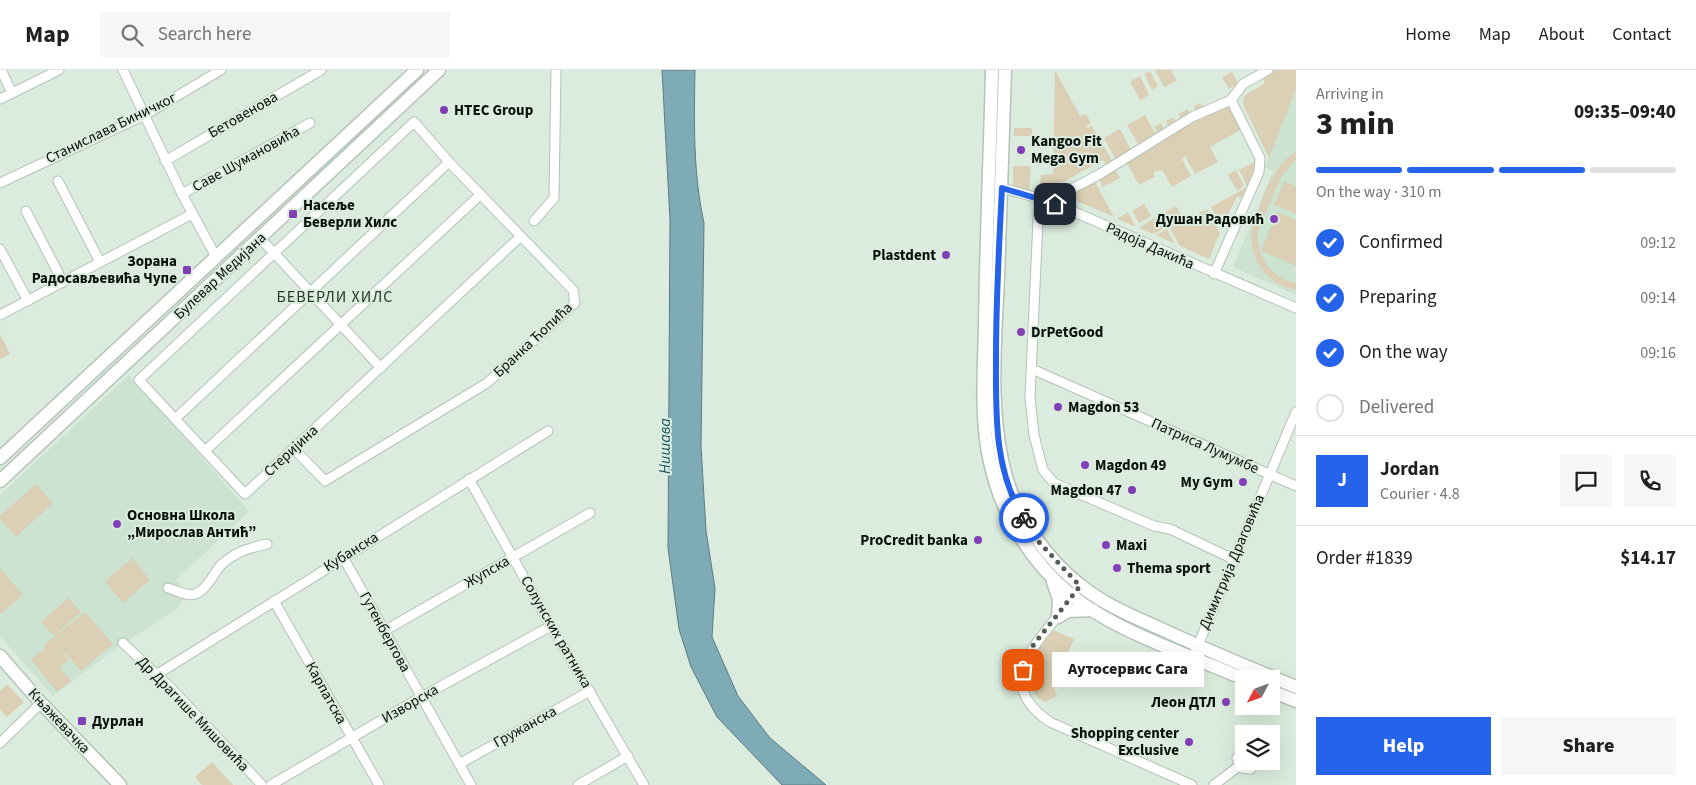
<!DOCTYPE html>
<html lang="en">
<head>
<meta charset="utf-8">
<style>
	:root { --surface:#fff; --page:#f6f6f6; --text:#202124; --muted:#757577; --line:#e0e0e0; --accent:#2563eb }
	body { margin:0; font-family:"Source Sans 3",sans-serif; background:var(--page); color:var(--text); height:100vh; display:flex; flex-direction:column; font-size:19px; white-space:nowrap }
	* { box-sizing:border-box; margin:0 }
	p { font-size:16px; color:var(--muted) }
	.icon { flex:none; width:28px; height:28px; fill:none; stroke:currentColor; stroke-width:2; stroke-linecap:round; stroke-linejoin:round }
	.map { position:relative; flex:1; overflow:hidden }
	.side { display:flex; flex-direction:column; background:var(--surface); width:400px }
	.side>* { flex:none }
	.needle { width:32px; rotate:229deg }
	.controls { position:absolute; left:1235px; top:600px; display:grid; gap:10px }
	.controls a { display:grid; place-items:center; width:45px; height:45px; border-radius:0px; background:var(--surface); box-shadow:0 5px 20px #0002; font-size:25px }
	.pin { position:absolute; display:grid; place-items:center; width:42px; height:42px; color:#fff; margin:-21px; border-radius:10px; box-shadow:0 2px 8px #0006 }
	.courier { position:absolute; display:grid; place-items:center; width:50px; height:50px; margin:-25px; border:4px solid #2563eb; border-radius:50%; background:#fff; color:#222; box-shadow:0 1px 6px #0007 }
	.bubble { position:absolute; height:35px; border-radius:0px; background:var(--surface); box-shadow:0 5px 20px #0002; font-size:16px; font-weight:800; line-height:35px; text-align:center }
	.headline em { font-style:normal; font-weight:800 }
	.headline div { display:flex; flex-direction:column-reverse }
	.headline { display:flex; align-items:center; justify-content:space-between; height:85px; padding:0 20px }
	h1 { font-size:32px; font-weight:800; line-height:38px }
	.bar { display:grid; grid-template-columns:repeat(4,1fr); gap:8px 5px; align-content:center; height:60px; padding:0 20px }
	.bar i { height:6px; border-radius:4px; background:var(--line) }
	.bar .on { background:var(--accent) }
	.bar p { grid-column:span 4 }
	.line { display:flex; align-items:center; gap:12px; padding:0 20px; border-top:1px solid var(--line) }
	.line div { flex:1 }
	.round { display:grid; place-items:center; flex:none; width:52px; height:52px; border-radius:0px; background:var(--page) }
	ol { padding:0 20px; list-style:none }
	li { display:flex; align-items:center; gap:15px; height:55px }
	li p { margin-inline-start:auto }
	li .icon { padding:5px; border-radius:50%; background:var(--accent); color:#fff; stroke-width:4 }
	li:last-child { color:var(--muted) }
	li i { width:28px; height:28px; border:2px solid var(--line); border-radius:50% }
	.action { display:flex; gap:10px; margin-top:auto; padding:10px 20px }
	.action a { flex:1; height:58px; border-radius:0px; background:var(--accent); color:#fff; font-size:20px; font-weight:800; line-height:58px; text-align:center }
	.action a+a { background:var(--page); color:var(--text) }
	header { display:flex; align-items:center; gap:30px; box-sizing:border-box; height:70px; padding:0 25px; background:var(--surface); border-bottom:1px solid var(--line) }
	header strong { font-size:24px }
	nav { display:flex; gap:28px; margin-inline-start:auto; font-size:18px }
	.search { width:350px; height:45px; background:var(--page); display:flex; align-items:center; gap:12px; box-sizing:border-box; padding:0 18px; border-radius:0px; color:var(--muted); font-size:19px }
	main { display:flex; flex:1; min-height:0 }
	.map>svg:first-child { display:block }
	.built { fill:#cbe3d0 }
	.green { fill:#dbd0b5 }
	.water { fill:#7fabb6; stroke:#5c7c83 }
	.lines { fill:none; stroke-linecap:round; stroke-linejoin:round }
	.street-casing { stroke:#b3c3b6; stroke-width:11 }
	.secondary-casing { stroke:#b3c3b6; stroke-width:15 }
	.street { stroke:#fff; stroke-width:9 }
	.secondary { stroke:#fff; stroke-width:12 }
	.done { stroke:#535d55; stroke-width:5; stroke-dasharray:0 9 }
	.route { stroke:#2563eb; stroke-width:6 }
	.poi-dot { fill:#813fb4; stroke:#dbecde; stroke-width:2 }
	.labels { text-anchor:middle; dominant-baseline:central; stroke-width:4; stroke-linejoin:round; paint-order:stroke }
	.poi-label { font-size:15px; font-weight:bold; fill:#0a100b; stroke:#dbecde; text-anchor:start }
	.street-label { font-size:15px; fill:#0a100b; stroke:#dbecde }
	.neighbourhood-label { font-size:16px; letter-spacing:1px; fill:#29372c; stroke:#dbecde }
	.water-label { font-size:16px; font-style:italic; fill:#185662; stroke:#dbecde }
</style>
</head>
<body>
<header>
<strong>Map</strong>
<div class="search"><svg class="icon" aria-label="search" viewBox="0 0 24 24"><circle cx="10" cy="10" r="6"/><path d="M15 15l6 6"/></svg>Search here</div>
<nav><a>Home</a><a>Map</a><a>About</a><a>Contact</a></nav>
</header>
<main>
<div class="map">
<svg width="1296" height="715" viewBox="0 0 1296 715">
	<rect width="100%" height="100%" fill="#dbecde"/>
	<g class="built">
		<polygon points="1296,19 1296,225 1233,197 1273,101 1265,97"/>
		<polygon points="129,305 249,441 176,510 187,523 177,539 118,577 53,626 0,566 0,425"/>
	</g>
	<g class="green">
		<polygon points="1055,0 1080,46 1086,44 1091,53 1086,56 1087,58 1092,56 1098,67 1093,70 1094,72 1100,70 1114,94 1108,99 1103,90 1039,125 1041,105 1053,104"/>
		<polygon points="1155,0 1171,0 1177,11 1164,17"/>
		<polygon points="1268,0 1296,0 1296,19 1269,88 1243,35 1244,26 1265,13 1261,5"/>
		<polygon points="1150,1 1158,16 1152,20 1144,4"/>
		<polygon points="1232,2 1238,14 1229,19 1222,7"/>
		<polygon points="1140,6 1149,25 1140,30 1130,12"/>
		<polygon points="1231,30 1244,58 1210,77 1218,92 1195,104 1185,86 1182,89 1191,106 1172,117 1162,100 1153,102 1155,107 1139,115 1128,95 1117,92 1104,68 1120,59 1132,82 1140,77 1127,55 1145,45 1157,67 1159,66 1154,57 1161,53 1166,62 1170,59 1166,51 1173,47 1177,55 1182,52 1178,44 1188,39 1192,46 1195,42 1194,36 1200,33 1205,39"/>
		<rect x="1014" y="58" width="18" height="8"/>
		<path d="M1296 82V90L1282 105 1258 161C1256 186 1270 207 1296 213V220C1265 215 1249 188 1251 159 1262 133 1270 96 1296 82Z"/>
		<polygon points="1260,89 1254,112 1247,116 1239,100"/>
		<polygon points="1013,96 1031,96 1029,125 1013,121"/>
		<polygon points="1115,99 1120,108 1103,117 1098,108"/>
		<polygon points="1236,100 1244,116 1237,121 1228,105"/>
		<polygon points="1284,111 1296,116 1296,144 1274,135"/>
		<polygon points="1095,112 1114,147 1068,127"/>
		<polygon points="1253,114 1247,130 1237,126 1222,158 1211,137"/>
		<polygon points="1144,134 1151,146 1139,153 1132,141"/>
		<polygon points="1176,136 1183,148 1168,156 1161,144"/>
		<polygon points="1207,139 1220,163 1209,189 1180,176 1170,158"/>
		<polygon points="1128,142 1136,157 1117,149"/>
		<polygon points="1277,142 1296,150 1296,196 1261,181"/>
		<polygon points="1159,145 1166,158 1153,164 1139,158"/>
		<polygon points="1167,159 1175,174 1156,165"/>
		<polygon points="0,264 10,284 0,289"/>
		<polygon points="36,414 53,433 16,467 0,449 0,446"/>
		<polygon points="132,488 150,510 123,533 105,511"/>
		<polygon points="0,498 23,525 1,544 0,543"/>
		<polygon points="68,528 81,542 54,566 41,552"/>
		<polygon points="85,542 113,574 81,601 59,576 69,590 60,597 71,611 57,622 31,590 45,578 44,575"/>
		<path d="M1050 559 1074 569 1053 614 1057 626 1045 632C1036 628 1034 623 1031 614 1024 591 1037 576 1050 559Z"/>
		<polygon points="7,614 24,632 7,647 0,639 0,621"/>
		<polygon points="212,692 233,715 202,715 195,707"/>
	</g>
	<path class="water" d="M662 0H695C694 51 693 103 704 153L701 376 706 461 715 518 712 567 738 626 770 668 826 715H782L717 647 691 597 679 559 668 478 670 150Z"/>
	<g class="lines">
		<g class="street-casing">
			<g id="street">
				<polyline points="1,0 12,23"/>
				<polyline points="123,0 182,124 216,187"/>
				<polyline points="0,29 59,0"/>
				<polyline points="165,91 321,0"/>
				<polyline points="58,111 100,192"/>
				<polyline points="0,113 145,45 221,0"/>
				<polyline points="1002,118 1049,131 1296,238"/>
				<polyline points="182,124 310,53"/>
				<polyline points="1039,128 1030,327 1034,365 1043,400 1054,413 1154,456 1170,459 1233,489"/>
				<polyline points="1049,131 1100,104 1192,47 1231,30 1243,14 1268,0"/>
				<polyline points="26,141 63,212"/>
				<polyline points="534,151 554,128 556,0"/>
				<polyline points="260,168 381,298"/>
				<polyline points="0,179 28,231"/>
				<polyline points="1214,204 1259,102 1260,88 1231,30"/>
				<polyline points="0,245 192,144"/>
				<polyline points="1032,299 1296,416"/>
				<polyline points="175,349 449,92"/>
				<polyline points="293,378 325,411 487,313 575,233 573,220 449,92 414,52 139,310 245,424 521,166"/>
				<polyline points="205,381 481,124"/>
				<polyline points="469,409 551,556 644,715"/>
				<polyline points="343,487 471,715"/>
				<path d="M168 518C176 520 187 527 195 524 207 520 213 504 221 495 235 482 249 478 267 474"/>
				<path d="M1075 522C1069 530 1064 539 1057 547 1028 582 998 617 1050 652L1192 715"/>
				<polyline points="274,531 379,715"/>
				<polyline points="384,561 590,443"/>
				<polyline points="123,573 171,618 262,715"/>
				<polyline points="1193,587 1296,342"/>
				<polyline points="156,605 548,361"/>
				<polyline points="0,673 41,633"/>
				<polyline points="1244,682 1237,688 1241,698 1251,699 1255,691"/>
				<polyline points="459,694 590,621"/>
				<polyline points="271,715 421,627 551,556"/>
				<polyline points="578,715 628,686"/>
				<polyline points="1214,715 1239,696"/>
			</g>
		</g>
		<g class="secondary-casing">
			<g id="secondary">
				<path d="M992 0C990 86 986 171 985 257 984 302 980 348 990 392 1001 444 1031 492 1071 525 1114 561 1192 586 1244 609"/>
				<path d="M1005 0C1003 69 1001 138 998 208 995 274 988 346 1007 410 1019 450 1048 490 1080 515 1103 534 1132 546 1159 558 1204 579 1250 598 1296 617"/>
				<polyline points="0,388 417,0"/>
				<polyline points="0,411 439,0"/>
				<polyline points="1053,512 1059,529 1058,547"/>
				<polyline points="1058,547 1068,541 1093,540"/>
				<polyline points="0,586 41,633 120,715"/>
				<polyline points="1271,621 1296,631"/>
			</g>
		</g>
		<use href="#street" class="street"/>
		<use href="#secondary" class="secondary"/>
	</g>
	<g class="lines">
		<polyline class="done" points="1023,600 1031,578 1080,516 1038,471 1024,448"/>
		<path class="route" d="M1024 448C993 400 996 340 996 285 996 229 999 174 1002 118L1055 134"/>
	</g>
	<g class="poi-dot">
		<circle cx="444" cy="40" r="5"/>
		<circle cx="1021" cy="80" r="5"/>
		<rect x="288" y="139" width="10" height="10" rx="2.5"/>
		<circle cx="1274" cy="149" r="5"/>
		<circle cx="946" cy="185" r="5"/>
		<rect x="182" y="195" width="10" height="10" rx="2.5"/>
		<circle cx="1021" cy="262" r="5"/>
		<circle cx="1058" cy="337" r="5"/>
		<circle cx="1085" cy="395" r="5"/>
		<circle cx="1243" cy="412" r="5"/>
		<circle cx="1132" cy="420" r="5"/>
		<circle cx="117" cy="454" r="5"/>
		<circle cx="978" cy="470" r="5"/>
		<circle cx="1106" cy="475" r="5"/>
		<circle cx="1117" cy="498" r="5"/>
		<circle cx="1226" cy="632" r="5"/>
		<rect x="77" y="646" width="10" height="10" rx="2.5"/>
		<circle cx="1189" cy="672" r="5"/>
	</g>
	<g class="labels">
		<g class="poi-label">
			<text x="454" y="40">HTEC Group</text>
			<text x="1031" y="71">Kangoo Fit<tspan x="1031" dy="17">Mega Gym</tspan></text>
			<text x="303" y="135">Насеље<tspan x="303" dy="17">Беверли Хилс</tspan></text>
			<text x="1264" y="149" text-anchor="end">Душан Радовић</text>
			<text x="936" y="185" text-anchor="end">Plastdent</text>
			<text x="177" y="191" text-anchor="end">Зорана<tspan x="177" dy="17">Радосављевића Чупе</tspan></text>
			<text x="1031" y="262">DrPetGood</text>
			<text x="1068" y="337">Magdon 53</text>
			<text x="1095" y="395">Magdon 49</text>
			<text x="1233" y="412" text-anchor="end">My Gym</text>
			<text x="1122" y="420" text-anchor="end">Magdon 47</text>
			<text x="127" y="445">Основна Школа<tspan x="127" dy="17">„Мирослав Антић”</tspan></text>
			<text x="968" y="470" text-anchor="end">ProCredit banka</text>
			<text x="1116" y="475">Maxi</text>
			<text x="1127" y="498">Thema sport</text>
			<text x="1216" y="632" text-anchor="end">Леон ДТЛ</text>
			<text x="92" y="651">Дурлан</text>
			<text x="1179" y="663" text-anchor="end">Shopping center<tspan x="1179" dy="17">Exclusive</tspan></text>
		</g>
		<g class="street-label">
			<text transform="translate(243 45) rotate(-30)">Бетовенова</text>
			<text transform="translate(111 58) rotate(-26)">Станислава Биничког</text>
			<text transform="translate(246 89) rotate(-29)">Саве Шумановића</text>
			<text transform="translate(1150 176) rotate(24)">Радоја Дакића</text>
			<text transform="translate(220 206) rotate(-43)">Булевар Медијана</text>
			<text transform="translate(533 270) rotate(-43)">Бранка Ћопића</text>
			<text transform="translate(1205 376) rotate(24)">Патриса Лумумбе</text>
			<text transform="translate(291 381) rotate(-43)">Стеријина</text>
			<text transform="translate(351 482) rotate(-32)">Кубанска</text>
			<text transform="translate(1232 492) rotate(-67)">Димитрија Драговића</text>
			<text transform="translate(487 502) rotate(-30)">Жупска</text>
			<text transform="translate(385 562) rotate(61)">Гутенбергова</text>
			<text transform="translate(556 562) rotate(60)">Солунских ратника</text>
			<text transform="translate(326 623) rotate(61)">Карпатска</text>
			<text transform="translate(410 634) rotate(-30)">Изворска</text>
			<text transform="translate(193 644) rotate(46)">Др Драгише Мишовића</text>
			<text transform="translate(59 651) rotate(47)">Књажевачка</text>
			<text transform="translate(525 657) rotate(-29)">Гружанска</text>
		</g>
		<g class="neighbourhood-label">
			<text x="335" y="227">БЕВЕРЛИ ХИЛС</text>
		</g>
		<g class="water-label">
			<text transform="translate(665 376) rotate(-90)">Нишава</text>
		</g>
	</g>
</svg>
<div class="controls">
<a><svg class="needle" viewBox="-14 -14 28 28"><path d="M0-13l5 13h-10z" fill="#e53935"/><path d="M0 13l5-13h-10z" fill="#757577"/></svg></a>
<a><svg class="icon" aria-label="layers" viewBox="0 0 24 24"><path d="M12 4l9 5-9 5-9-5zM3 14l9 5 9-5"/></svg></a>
</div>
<div class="pin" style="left:1023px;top:600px;background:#ea580c"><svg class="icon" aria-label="bag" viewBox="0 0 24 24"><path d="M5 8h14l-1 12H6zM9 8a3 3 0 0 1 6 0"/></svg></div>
<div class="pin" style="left:1055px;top:134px;background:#1f2937"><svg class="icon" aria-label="home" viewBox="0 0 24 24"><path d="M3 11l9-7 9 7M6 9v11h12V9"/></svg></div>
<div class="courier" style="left:1024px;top:448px"><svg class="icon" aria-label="bike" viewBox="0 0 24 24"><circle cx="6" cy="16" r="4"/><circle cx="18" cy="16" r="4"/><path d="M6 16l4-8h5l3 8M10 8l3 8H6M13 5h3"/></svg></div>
<div class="bubble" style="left:1052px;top:582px;width:152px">Аутосервис Сага</div>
</div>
<section class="side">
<div class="headline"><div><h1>3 min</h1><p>Arriving in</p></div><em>09:35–09:40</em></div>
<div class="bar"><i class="on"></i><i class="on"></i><i class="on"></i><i></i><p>On the way · 310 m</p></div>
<ol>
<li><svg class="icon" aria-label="check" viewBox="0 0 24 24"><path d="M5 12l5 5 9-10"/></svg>Confirmed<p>09:12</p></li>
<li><svg class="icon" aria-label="check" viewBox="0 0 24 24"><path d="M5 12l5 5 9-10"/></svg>Preparing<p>09:14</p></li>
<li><svg class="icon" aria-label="check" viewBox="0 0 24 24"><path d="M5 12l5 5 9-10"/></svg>On the way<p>09:16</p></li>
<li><i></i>Delivered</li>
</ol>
<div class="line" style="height:90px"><b class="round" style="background:var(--accent);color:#fff">J</b><div><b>Jordan</b><p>Courier · 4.8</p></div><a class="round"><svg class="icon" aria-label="chat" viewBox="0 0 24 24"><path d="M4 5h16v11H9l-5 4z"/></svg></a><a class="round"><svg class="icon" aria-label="phone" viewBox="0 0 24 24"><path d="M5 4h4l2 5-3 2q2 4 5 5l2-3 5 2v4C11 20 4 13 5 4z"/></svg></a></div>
<div class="line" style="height:65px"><div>Order #1839</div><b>$14.17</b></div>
<div class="action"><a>Help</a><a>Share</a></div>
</section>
</main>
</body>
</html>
